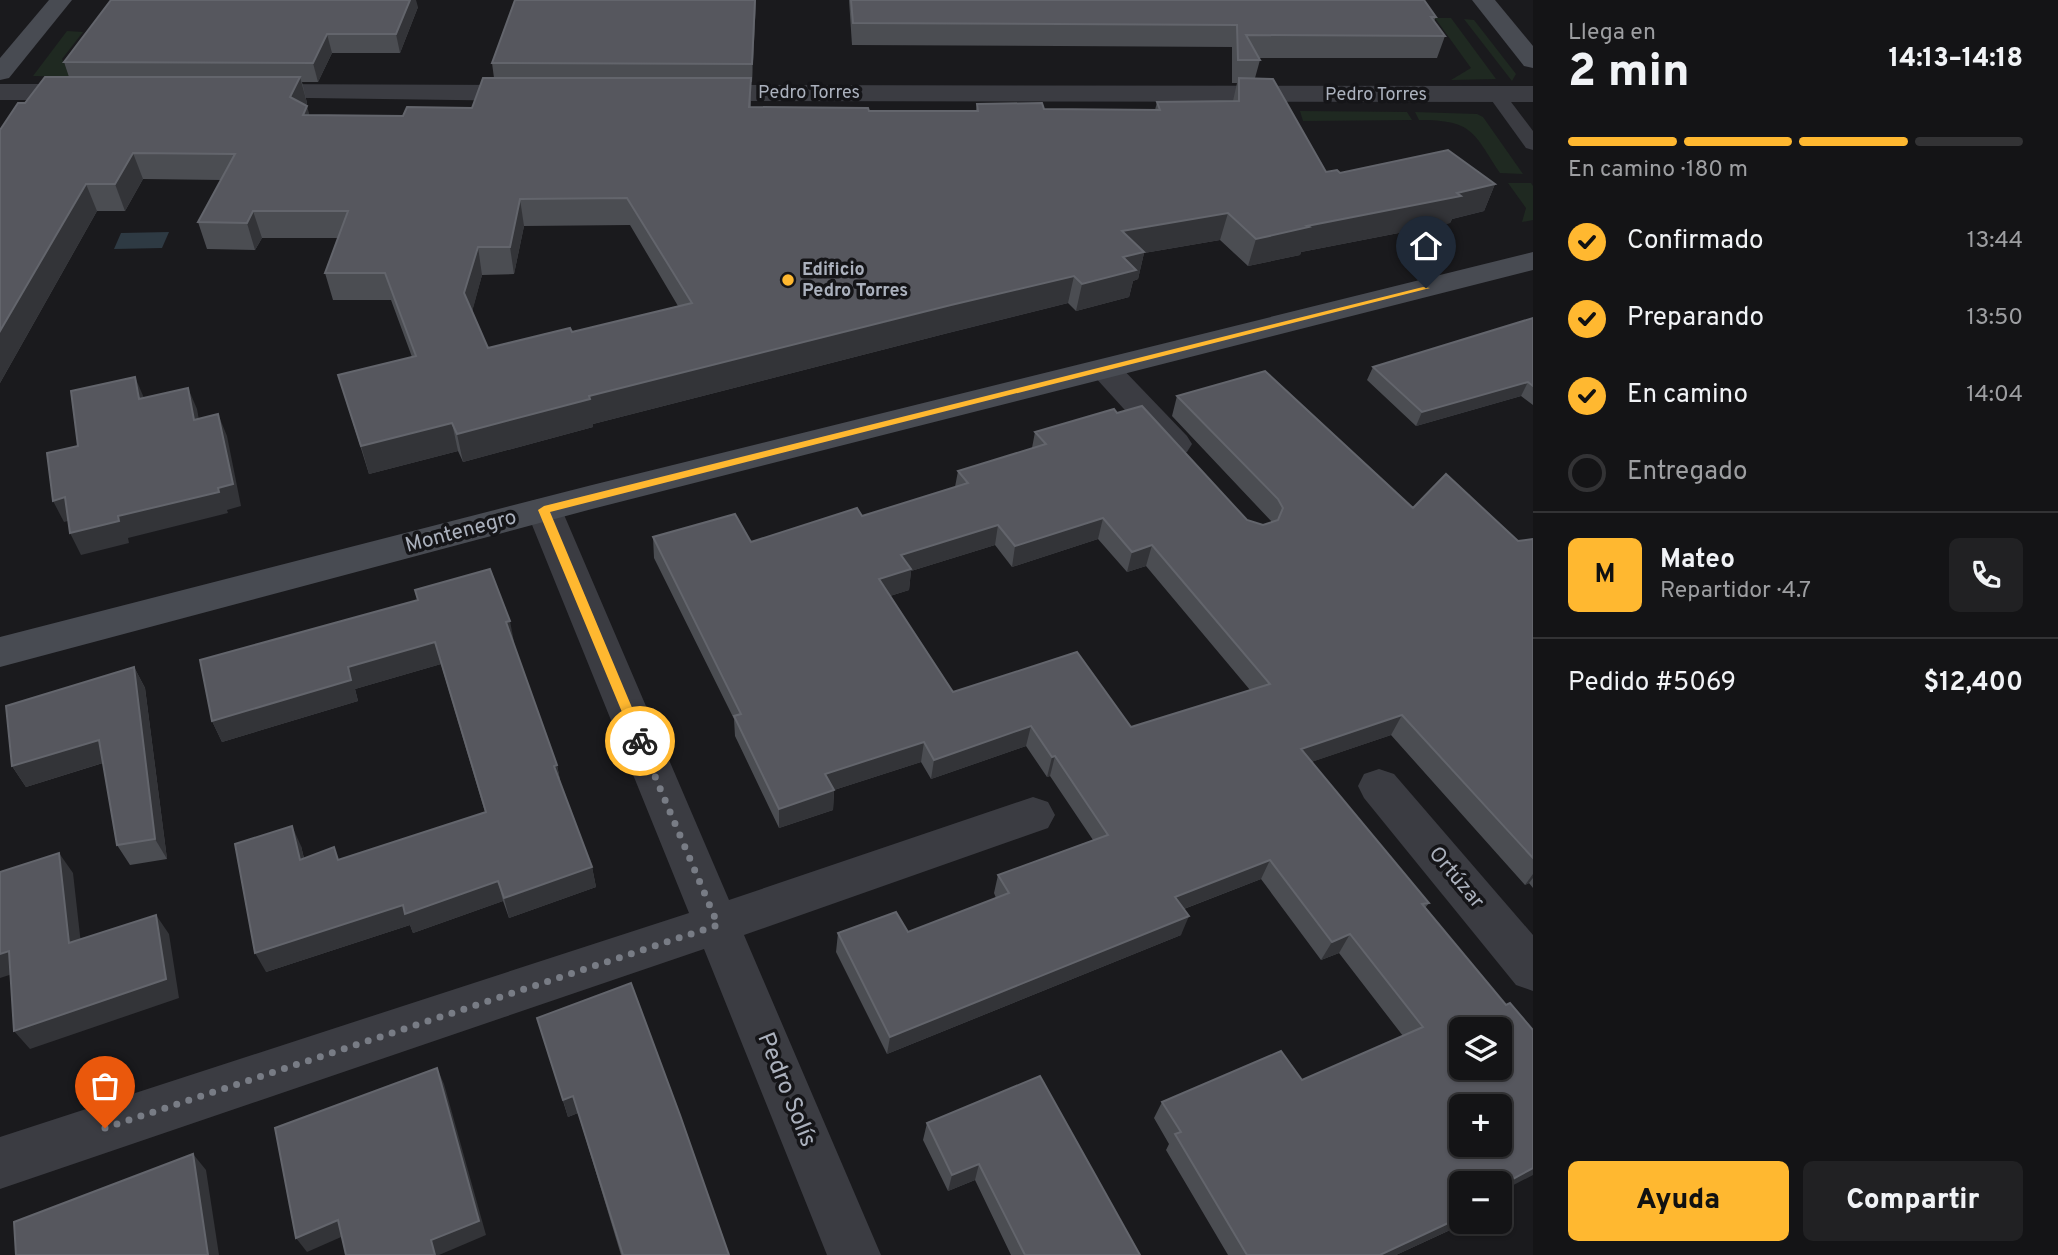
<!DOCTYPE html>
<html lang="es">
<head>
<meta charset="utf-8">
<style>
	:root { --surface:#141416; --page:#212123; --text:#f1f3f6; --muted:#9d9ea1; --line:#333335; --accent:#ffb830 }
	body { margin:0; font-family:Overpass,sans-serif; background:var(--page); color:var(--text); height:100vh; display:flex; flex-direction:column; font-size:26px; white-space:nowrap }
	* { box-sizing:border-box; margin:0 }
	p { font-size:23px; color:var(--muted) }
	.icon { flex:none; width:38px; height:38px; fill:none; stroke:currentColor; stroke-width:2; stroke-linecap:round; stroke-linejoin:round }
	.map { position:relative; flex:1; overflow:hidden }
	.drawer { display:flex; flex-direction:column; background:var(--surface); width:525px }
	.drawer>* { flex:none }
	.controls { position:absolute; left:1449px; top:1017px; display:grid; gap:14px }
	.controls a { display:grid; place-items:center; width:63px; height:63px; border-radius:10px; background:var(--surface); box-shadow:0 2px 5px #0004,0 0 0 2px var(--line); font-size:35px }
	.pin { position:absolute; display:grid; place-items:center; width:60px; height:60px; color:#fff; margin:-72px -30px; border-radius:50% 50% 50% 0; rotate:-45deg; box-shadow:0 0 7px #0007 }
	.pin .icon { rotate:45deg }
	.courier { position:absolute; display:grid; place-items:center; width:70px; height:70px; margin:-35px; border:5px solid #ffb830; border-radius:50%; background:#fff; color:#222; box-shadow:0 2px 9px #0007 }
	.summary em { font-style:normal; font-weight:800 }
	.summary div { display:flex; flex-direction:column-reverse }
	.summary { display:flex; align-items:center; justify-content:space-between; height:119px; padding:0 35px }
	h1 { font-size:46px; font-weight:800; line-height:52px }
	.bar { display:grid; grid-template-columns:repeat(4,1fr); gap:10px 7px; align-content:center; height:84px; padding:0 35px }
	.bar i { height:9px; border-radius:5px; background:var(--line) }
	.bar .selected { background:var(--accent) }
	.bar p { grid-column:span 4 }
	.line { display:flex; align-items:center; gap:18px; padding:0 35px; border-top:2px solid var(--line) }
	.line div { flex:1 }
	.round { display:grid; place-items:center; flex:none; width:74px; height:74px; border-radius:10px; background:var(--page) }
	ol { padding:0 35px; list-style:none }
	li { display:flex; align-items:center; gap:21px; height:77px }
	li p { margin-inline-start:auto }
	li .icon { padding:7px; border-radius:50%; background:var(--accent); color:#111; stroke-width:4 }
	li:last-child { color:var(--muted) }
	li i { width:38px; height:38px; border:4px solid var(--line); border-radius:50% }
	.primary-button { display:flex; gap:14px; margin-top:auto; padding:14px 35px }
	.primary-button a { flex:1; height:80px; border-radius:10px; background:var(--accent); color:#111; font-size:28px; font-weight:800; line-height:80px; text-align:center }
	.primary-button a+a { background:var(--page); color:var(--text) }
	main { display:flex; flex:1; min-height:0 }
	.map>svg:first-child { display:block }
	.green { fill:#1f2921 }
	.water { fill:#2e3a43 }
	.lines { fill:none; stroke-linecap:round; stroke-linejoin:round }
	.lane { fill:#3b3c42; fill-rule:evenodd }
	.street { fill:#3b3c42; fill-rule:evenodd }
	.secondary { fill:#484b52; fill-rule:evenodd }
	.wall { fill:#4b4d52; fill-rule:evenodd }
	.shaded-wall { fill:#333438 }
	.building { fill:#56575e; stroke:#63656c; stroke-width:2; fill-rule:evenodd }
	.route { fill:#ffb830 }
	.done { stroke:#787c85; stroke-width:7; stroke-dasharray:0 12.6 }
	.poi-dot { fill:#ffb830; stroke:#151518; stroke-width:2.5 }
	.labels { text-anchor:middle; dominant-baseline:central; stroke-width:7; stroke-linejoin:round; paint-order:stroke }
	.far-street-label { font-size:18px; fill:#abb1bd; stroke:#151518 }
	.far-poi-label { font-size:18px; font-weight:bold; fill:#abb1bd; stroke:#151518; text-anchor:start }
	.street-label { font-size:21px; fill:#abb1bd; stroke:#151518 }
	.near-street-label { font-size:24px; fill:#abb1bd; stroke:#151518 }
</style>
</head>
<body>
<main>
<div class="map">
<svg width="1533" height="1255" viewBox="0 0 1533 1255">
	<rect width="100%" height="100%" fill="#1a1a1d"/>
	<g class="green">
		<polygon points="1435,18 1451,18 1496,79 1451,80 1471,68"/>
		<polygon points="1464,19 1474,20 1516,74 1512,81"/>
		<polygon points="67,31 83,32 62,59 68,69 132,78 33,76"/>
		<polygon points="1300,111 1407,112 1412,120 1303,121"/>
		<path d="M1415 112 1477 114 1483 117 1523 174 1500 173C1473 132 1473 120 1419 120Z"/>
		<polygon points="1508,183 1531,183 1533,186 1533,220 1522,222 1526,208"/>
	</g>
	<polygon class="water" points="169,232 162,248 114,249 121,233"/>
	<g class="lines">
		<polygon class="lane" points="1496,89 1502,90 1533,131 1533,150 1526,148 1487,94"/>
		<g class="street">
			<polygon points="0,84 85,84 94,87 98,92 94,97 85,100 0,100"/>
			<polygon points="251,84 530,85 539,88 543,93 539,98 530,101 242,97 238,92 242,87"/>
			<polygon points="699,85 1533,86 1533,102 699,101 690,98 686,93 690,88"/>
			<polygon points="1105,359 1116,362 1187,436 1192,444 1187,452 1175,455 1163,452 1094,376 1089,369 1094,362"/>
			<polygon points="544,498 557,501 562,510 729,900 1033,797 1048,802 1055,815 1048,828 744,935 881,1255 827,1255 704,949 0,1189 0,1137 689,913 526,510 531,501"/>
			<polygon points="1379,769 1394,774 1533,935 1533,991 1516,985 1364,798 1358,786 1364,774"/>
		</g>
		<g class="secondary">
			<polygon points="49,0 72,0 9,78 0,80 0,58"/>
			<polygon points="1472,0 1495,0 1533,46 1533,68 1524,66"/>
			<polygon points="1533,252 1533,270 592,509 0,667 0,637 592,485"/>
		</g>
	</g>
	<g class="wall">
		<path d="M515 0H756L752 82H751V107L869 111H976L977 104 1044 109 1155 110 1157 102 1233 101 1237 83H1232V47L852 45 849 0H1424L1436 17 1434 21 1445 36 1437 58H1259L1260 60 1255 78 1326 172 1495 184 1484 211 1452 219 1450 223 1301 252 1300 255 1248 266 1220 240 1144 253 1138 279 1133 281 1129 297 1076 311 1068 303 948 333 593 424V427L463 462 458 451 369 474 338 375 412 357 391 300H333L325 273 338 238H262L255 250 207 249 198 222 221 180 143 179 125 211H97L0 383V130L25 103 69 77 64 62 418 7 400 53H332L318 82H302L307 103 306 105 309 115 403 116 472 108 494 78 492 63ZM630 225 678 306 572 332 488 348 472 311 482 275 514 274 524 226Z"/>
		<polygon points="1533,318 1533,405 1521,396 1416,426 1367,380 1373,367"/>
		<path d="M1177 396 1413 508 1518 541 1533 539V888L1529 883 1525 885 1391 735 1311 762 1429 903 1425 908 1500 1183 1461 1213V1218L1448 1231 1396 1255H1228L1166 1150 1169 1144 1154 1118 1162 1102 1302 1080 1403 1036 1339 953 1321 960 1261 879 1184 909 1181 935 887 1054 836 952 838 933 908 932 996 898 994 893 998 875 1093 840 1050 776 1047 777 1026 746 931 779 921 762 834 790 833 810 779 828 735 736 734 719 654 558 653 537 751 542 862 516 955 487 958 471 1032 448 1035 432 1117 413 1247 520 1263 525 1272 522 1172 416ZM1098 539 1127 572 1146 566 1250 690 1131 727 953 692 890 596 909 590 911 571 995 545 1012 567Z"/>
		<polygon points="415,590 514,642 513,643 557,765 561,785 592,867 596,887 509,918 503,901 413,933 410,925 266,972 301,846 304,858 339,860 485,812 441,664 355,689 358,701 222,742 212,721 418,600"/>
		<polygon points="134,667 145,688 167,859 130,865 117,845 103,763 26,787 12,766"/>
		<polygon points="537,1018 729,1255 621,1255 578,1113 568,1117"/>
		<polygon points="927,1123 1140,1255 1011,1255 975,1180 948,1191 923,1140"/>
	</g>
	<g class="shaded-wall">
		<polygon points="410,0 416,0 418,7 400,53 396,34"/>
		<polygon points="755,0 756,0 752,82 752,64"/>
		<polygon points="327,34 332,53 318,82 313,63"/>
		<polygon points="300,77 307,103 297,123 290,97"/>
		<polygon points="307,106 314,132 303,115"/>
		<polygon points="133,153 143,179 125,211 115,184"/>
		<polygon points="86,184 97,211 0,383 0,331"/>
		<polygon points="1495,184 1484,211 1452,219 1450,223 1301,252 1300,255 1248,266 1256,239 1307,226"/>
		<polygon points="520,199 524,226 514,274 510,247"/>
		<polygon points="253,211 262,238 255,250 247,223"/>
		<polygon points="1228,213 1220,240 1144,253 1138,279 1133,281 1129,297 1076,311 1082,284 1122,231"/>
		<polygon points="478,247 482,275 470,320 464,293"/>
		<polygon points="1074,276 1068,303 948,333 593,424 593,427 463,462 457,434 589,396 951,305"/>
		<polygon points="135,377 144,398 139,399"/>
		<polygon points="1528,382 1521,396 1416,426 1422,412"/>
		<polygon points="188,388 197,409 203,442 194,420"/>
		<polygon points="218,414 227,436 241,506 227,510 228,513 128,538 129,543 81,555 70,533 118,516 218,488"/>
		<polygon points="452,423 458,451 369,474 361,446"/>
		<polygon points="65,497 76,519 64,522 53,501"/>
		<polygon points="1103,518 1098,539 1012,567 1015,546"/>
		<polygon points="998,525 995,545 911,571 909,590 877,600 879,579 901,555"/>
		<polygon points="1152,545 1146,566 1127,572 1132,552"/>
		<polygon points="510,621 514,642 510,644 506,622"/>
		<polygon points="435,642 441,664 355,689 358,701 222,742 212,721 348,667"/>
		<polygon points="134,667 145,688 167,859 155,839"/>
		<polygon points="1402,715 1391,735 1291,769 1301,749"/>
		<polygon points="1031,726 1026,746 931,779 934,760"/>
		<polygon points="99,740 112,760 26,787 12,766"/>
		<polygon points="924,742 921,762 834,790 833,810 779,828 779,809 825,774"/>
		<polygon points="1055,756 1050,776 1047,777 1052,757"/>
		<polygon points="557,765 561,785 554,766"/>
		<polygon points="292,826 301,846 309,880 300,860"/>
		<polygon points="59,853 73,873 83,962 69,943"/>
		<polygon points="1270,860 1261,879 1168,915 1175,897"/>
		<polygon points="592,867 596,887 509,918 504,898"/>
		<polygon points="1533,874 1533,878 1529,883 1525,885"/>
		<polygon points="498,881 503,901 413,933 410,925 266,972 255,953 403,905"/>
		<polygon points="156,915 169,934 179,998 30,1049 14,1031"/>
		<polygon points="1189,916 1181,935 887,1054 890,1037"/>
		<polygon points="1350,934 1339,953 1321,960 1332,942"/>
		<polygon points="9,951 25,970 0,978 0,954"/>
		<polygon points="437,1068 444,1084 486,1235 439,1255 435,1255 431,1240"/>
		<polygon points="573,1096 578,1113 568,1117 563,1100"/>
		<polygon points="193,1154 206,1170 219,1255 208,1255"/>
		<polygon points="979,1164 975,1180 948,1191 952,1175"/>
		<polygon points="1533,1168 1533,1175 1500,1192 1500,1186"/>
		<polygon points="1461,1217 1448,1231 1396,1255 1380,1255"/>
		<polygon points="338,1220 348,1234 307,1252 296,1238"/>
	</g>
	<g class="building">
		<polygon points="111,0 410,0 396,34 327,34 313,63 64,62"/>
		<polygon points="515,0 755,0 752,64 492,63"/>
		<polygon points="851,0 1424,0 1436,17 1431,17 1445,36 1246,35 1260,60 1238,60 1237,25 853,23"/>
		<path d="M45 77H300L290 97 307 106 303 115 403 116 407 107 472 108 483 78H751L749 107 868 108 869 111H978L977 104 1042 103 1044 109 1160 110 1157 102 1239 101V78L1273 79 1326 172 1337 170 1340 173 1448 150 1495 184 1457 193 1461 196 1307 226 1309 227 1256 239 1228 213 1122 231 1144 252 1123 257 1136 270 1082 284 1074 276 951 305 589 396 590 399 457 434 452 423 361 446 338 375 416 356 385 273H325L348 211H253L247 223 198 222 235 154 133 153 115 184H86L0 331V130L18 103H25ZM627 198 692 303 572 332 570 328 488 348 464 293 478 247H510L520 199Z"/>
		<polygon points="1533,318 1533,386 1528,382 1422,412 1373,367"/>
		<path d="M1265 371 1413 508 1446 474 1518 541 1533 539V858L1402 715 1301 749 1429 903 1422 904 1506 1005 1510 1003 1533 1030V1168L1500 1186V1183H1461V1206L1457 1208 1461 1213V1217L1380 1255H1247L1175 1134 1181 1132 1162 1102 1281 1051 1302 1080 1423 1027 1350 934 1332 942 1270 860 1175 897 1189 916 890 1037 838 933 896 912 908 932 1009 893 998 875 1108 835 1055 756 1052 757 1031 726 934 760 924 742 825 774 834 790 779 809 734 716 741 714 653 537 735 514 751 542 857 508 862 516 968 483 958 471 1046 444 1035 432 1114 409 1117 413 1142 406 1247 520 1263 525 1278 520 1283 508 1278 499 1177 396ZM1103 518 1132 552 1152 545 1270 684 1131 727 1077 652 953 692 879 579 911 569 901 555 998 525 1015 546ZM1461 1029H1500V1068H1461ZM1461 1106H1500V1144H1461Z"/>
		<polygon points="135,377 139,399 188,388 194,420 218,414 233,484 218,488 219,492 118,516 119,521 70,533 65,497 53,501 47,453 78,446 71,391"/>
		<polygon points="490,569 510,621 506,622 557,765 554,766 592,867 504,898 498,881 405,914 403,905 255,953 235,844 292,826 300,860 334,847 338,860 486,812 435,642 348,667 351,680 212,721 200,660 418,600 415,590"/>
		<polygon points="134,667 155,839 117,845 99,740 12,766 6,706"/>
		<polygon points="59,853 69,943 156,915 166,979 14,1031 9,951 0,954 0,872"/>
		<polygon points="631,983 680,1115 729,1255 623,1255 573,1096 563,1100 537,1018"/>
		<polygon points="437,1068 479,1221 431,1240 435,1255 346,1255 338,1220 296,1238 275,1128"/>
		<polygon points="1040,1076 1140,1255 1025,1255 979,1164 952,1175 927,1123"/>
		<polygon points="193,1154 208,1255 16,1255 14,1222"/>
	</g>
	<polygon class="route" points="1423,287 1430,288 550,512 646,741 640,746 634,741 538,510 544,506"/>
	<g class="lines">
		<polyline class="done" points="105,1128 718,925 640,741"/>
	</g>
	<circle class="poi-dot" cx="788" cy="280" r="7"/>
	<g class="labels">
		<g class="far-street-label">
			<text x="809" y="93">Pedro Torres</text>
			<text x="1376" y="95">Pedro Torres</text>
		</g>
		<g class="far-poi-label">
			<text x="802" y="270">Edificio<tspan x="802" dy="21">Pedro Torres</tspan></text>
		</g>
		<g class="street-label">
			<text transform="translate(461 532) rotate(-15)">Montenegro</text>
			<text transform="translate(1456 878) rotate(50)">Ortúzar</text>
		</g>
		<g class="near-street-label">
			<text transform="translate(786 1090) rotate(68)">Pedro Solís</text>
		</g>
	</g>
</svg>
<div class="controls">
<a><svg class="icon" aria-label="layers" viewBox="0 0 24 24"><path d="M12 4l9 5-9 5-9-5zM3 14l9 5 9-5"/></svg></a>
<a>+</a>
<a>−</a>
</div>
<div class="pin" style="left:105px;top:1128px;background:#ea580c"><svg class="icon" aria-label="bag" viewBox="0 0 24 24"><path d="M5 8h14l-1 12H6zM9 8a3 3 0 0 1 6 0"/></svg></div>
<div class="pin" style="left:1426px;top:288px;background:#1f2937"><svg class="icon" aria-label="home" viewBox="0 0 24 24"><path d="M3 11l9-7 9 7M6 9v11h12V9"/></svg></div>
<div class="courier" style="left:640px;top:741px"><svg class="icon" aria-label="bike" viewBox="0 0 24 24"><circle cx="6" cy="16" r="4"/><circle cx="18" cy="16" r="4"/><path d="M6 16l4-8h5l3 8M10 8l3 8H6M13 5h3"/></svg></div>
</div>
<section class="drawer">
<div class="summary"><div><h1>2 min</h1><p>Llega en</p></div><em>14:13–14:18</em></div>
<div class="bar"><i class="selected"></i><i class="selected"></i><i class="selected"></i><i></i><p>En camino · 180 m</p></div>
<ol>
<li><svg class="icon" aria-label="check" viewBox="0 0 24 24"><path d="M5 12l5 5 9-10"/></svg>Confirmado<p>13:44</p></li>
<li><svg class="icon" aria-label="check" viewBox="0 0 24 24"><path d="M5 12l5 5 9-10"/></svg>Preparando<p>13:50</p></li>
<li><svg class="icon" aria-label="check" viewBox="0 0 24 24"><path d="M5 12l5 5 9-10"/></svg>En camino<p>14:04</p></li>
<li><i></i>Entregado</li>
</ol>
<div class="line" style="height:126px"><b class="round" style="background:var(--accent);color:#111">M</b><div><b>Mateo</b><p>Repartidor · 4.7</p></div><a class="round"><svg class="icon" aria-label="phone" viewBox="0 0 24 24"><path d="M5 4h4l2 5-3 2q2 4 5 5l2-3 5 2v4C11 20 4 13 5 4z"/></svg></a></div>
<div class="line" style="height:91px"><div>Pedido #5069</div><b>$12,400</b></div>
<div class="primary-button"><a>Ayuda</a><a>Compartir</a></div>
</section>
</main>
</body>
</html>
